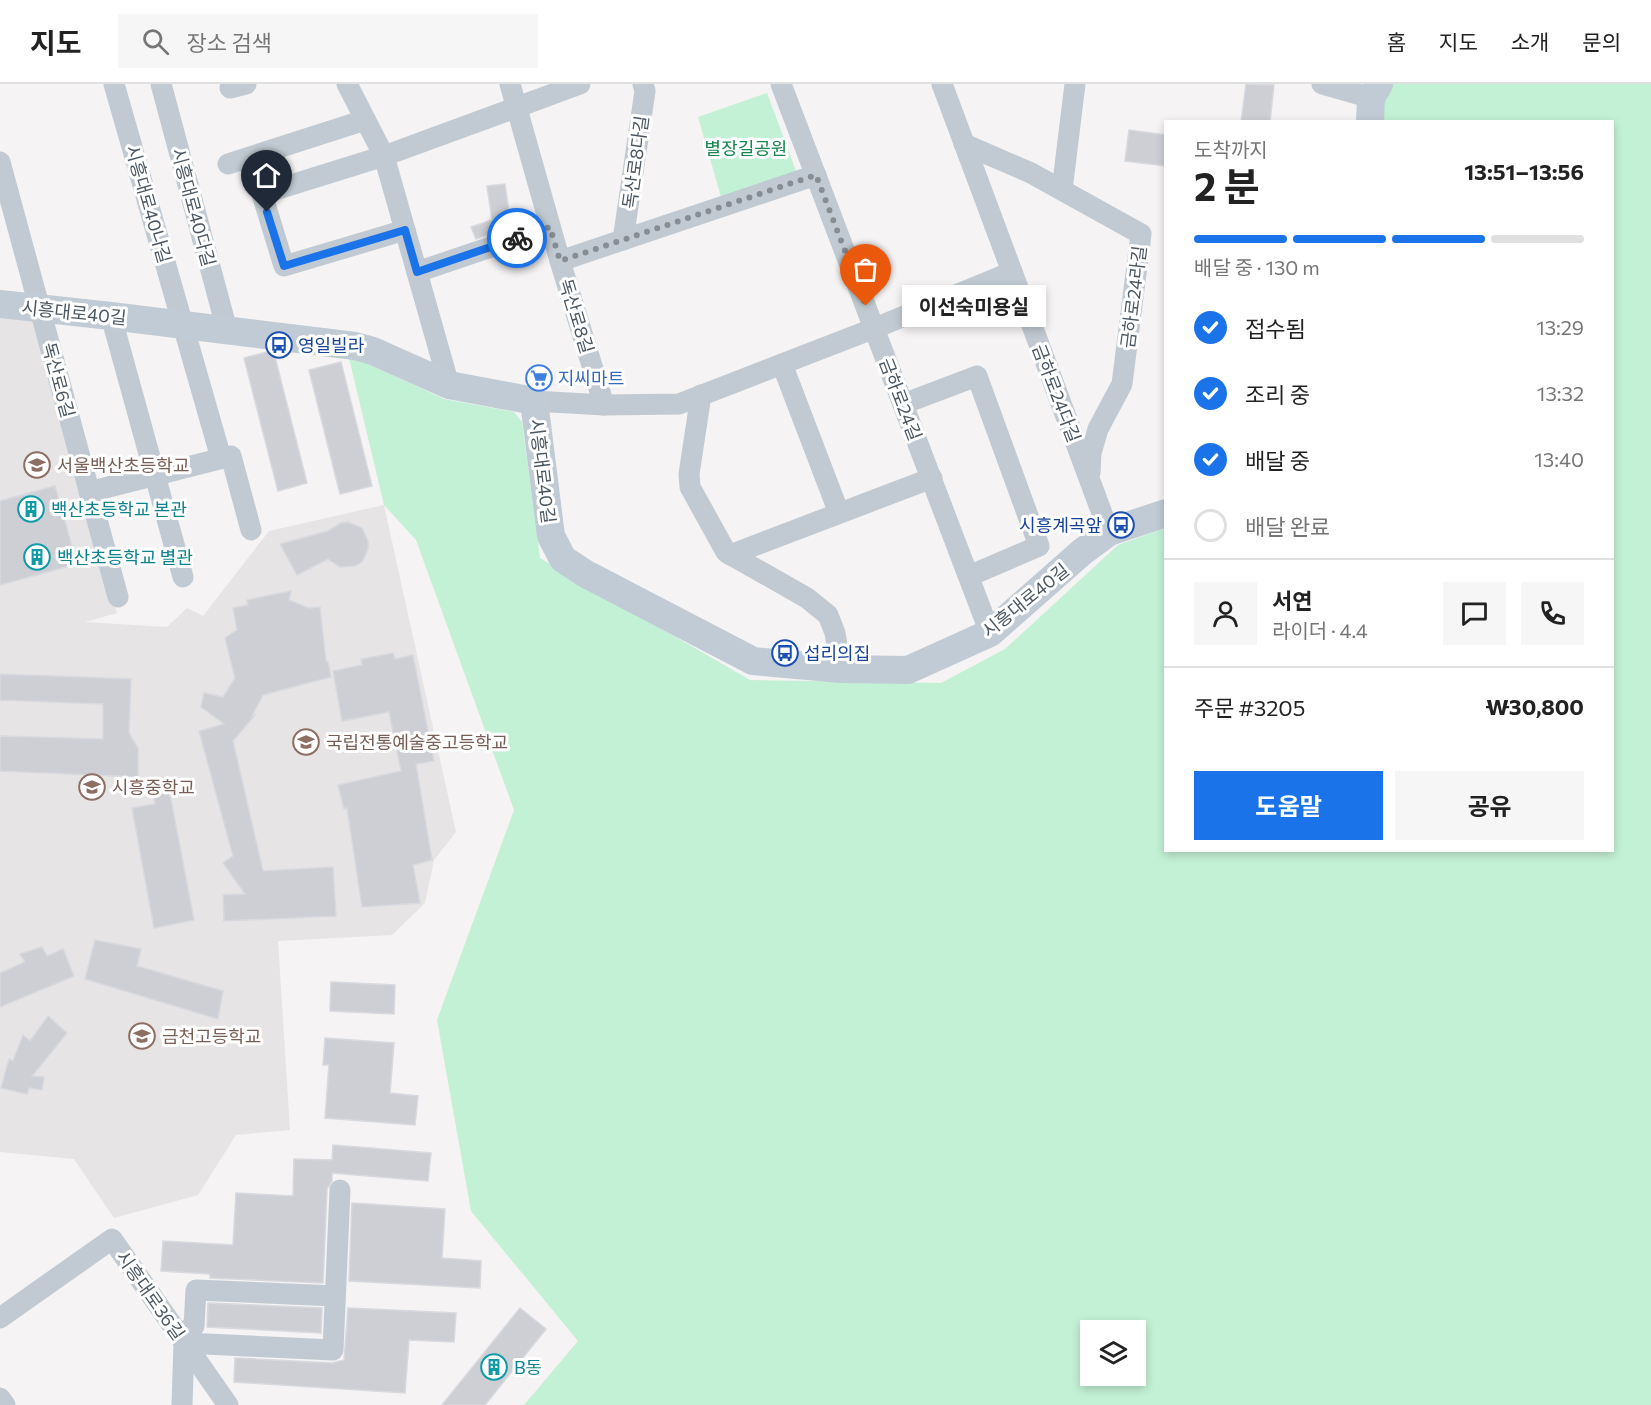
<!DOCTYPE html>
<html lang="ko">
<head>
<meta charset="utf-8">
<style>
	:root { --surface:#fff; --page:#f6f6f6; --text:#222; --muted:#767676; --line:#e0e0e0; --accent:#1a73e8 }
	body { margin:0; font-family:Commissioner,"Noto Sans KR",sans-serif; background:var(--page); color:var(--text); height:100vh; display:flex; flex-direction:column; font-size:22px; white-space:nowrap }
	* { box-sizing:border-box; margin:0 }
	p { font-size:20px; color:var(--muted) }
	.icon { flex:none; width:33px; height:33px; fill:none; stroke:currentColor; stroke-width:2; stroke-linecap:round; stroke-linejoin:round }
	.map { position:relative; flex:1; overflow:hidden }
	.drawer { position:absolute; left:1164px; top:36px; width:450px; height:732px; display:flex; flex-direction:column; background:var(--surface); border-radius:0px; box-shadow:0 3px 9px #0003 }
	.drawer>* { flex:none }
	.buttons { position:absolute; left:1080px; top:1236px; display:grid; gap:12px }
	.buttons a { display:grid; place-items:center; width:66px; height:66px; border-radius:0px; background:var(--surface); box-shadow:0 3px 9px #0003; font-size:30px }
	.pin { position:absolute; display:grid; place-items:center; width:51px; height:51px; color:#fff; margin:-62px -26px; border-radius:50% 50% 50% 0; rotate:-45deg; box-shadow:0 0 6px #0007 }
	.pin .icon { rotate:45deg }
	.courier { position:absolute; display:grid; place-items:center; width:60px; height:60px; margin:-30px; border:4px solid #1a73e8; border-radius:50%; background:#fff; color:#222; box-shadow:0 2px 8px #0007 }
	.bubble { position:absolute; height:42px; border-radius:0px; background:var(--surface); box-shadow:0 3px 9px #0003; font-size:20px; font-weight:700; line-height:42px; text-align:center }
	.headline em { font-style:normal; font-weight:700 }
	.headline div { display:flex; flex-direction:column-reverse }
	.headline { display:flex; align-items:center; justify-content:space-between; height:102px; padding:0 30px }
	h1 { font-size:39px; font-weight:700; line-height:45px }
	.bar { display:grid; grid-template-columns:repeat(4,1fr); gap:9px 6px; align-content:center; height:72px; padding:0 30px }
	.bar i { height:8px; border-radius:4px; background:var(--line) }
	.bar .on { background:var(--accent) }
	.bar p { grid-column:span 4 }
	.line { display:flex; align-items:center; gap:15px; padding:0 30px; border-top:2px solid var(--line) }
	.line div { flex:1 }
	.round { display:grid; place-items:center; flex:none; width:63px; height:63px; border-radius:0px; background:var(--page) }
	ol { padding:0 30px; list-style:none }
	li { display:flex; align-items:center; gap:18px; height:66px }
	li p { margin-inline-start:auto }
	li .icon { padding:6px; border-radius:50%; background:var(--accent); color:#fff; stroke-width:4 }
	li:last-child { color:var(--muted) }
	li i { width:33px; height:33px; border:3px solid var(--line); border-radius:50% }
	.action { display:flex; gap:12px; margin-top:auto; padding:12px 30px }
	.action a { flex:1; height:69px; border-radius:0px; background:var(--accent); color:#fff; font-size:24px; font-weight:700; line-height:69px; text-align:center }
	.action a+a { background:var(--page); color:var(--text) }
	header { display:flex; align-items:center; gap:36px; box-sizing:border-box; height:84px; padding:0 30px; background:var(--surface); border-bottom:2px solid var(--line) }
	header strong { font-size:28px }
	nav { display:flex; gap:33px; margin-inline-start:auto; font-size:21px }
	.search { width:420px; height:54px; background:var(--page); display:flex; align-items:center; gap:15px; box-sizing:border-box; padding:0 21px; border-radius:0px; color:var(--muted); font-size:22px }
	.map>svg:first-child { display:block }
	.education { fill:#e6e4e5 }
	.green { fill:#c3f1d5; fill-rule:evenodd }
	.building { fill:#cdcfd5; stroke:#d7d9de; stroke-width:1.5 }
	.lines { fill:none; stroke-linecap:round; stroke-linejoin:round }
	.street { stroke:#c1cad2; stroke-width:21 }
	.secondary { stroke:#c1cbd6; stroke-width:28 }
	.done { stroke:#868d94; stroke-width:6; stroke-dasharray:0 10.8 }
	.route { stroke:#1a73e8; stroke-width:8 }
	.labels { text-anchor:middle; dominant-baseline:central; stroke-width:6; stroke-linejoin:round; paint-order:stroke }
	.park-label { font-size:18px; fill:#17864f; stroke:#fff }
	.street-label { font-size:18px; fill:#4a5661; stroke:#fff }
	.transit-label { font-size:18px; fill:#164399; stroke:#fff; text-anchor:start }
	.shop-label { font-size:18px; fill:#366cbe; stroke:#fff; text-anchor:start }
	.education-label { font-size:18px; fill:#785e54; stroke:#fff; text-anchor:start }
	.culture-label { font-size:18px; fill:#0d838f; stroke:#fff; text-anchor:start }
</style>
</head>
<body>
<header>
<strong>지도</strong>
<div class="search"><svg class="icon" aria-label="search" viewBox="0 0 24 24"><circle cx="10" cy="10" r="6"/><path d="M15 15l6 6"/></svg>장소 검색</div>
<nav><a>홈</a><a>지도</a><a>소개</a><a>문의</a></nav>
</header>
<div class="map">
<svg width="1651" height="1321" viewBox="0 0 1651 1321">
	<rect width="100%" height="100%" fill="#f5f3f3"/>
	<polygon class="education" points="0,230 31,233 117,529 85,538 167,543 187,524 203,532 269,447 384,421 456,748 434,776 425,819 392,851 278,857 290,1046 236,1051 198,1111 114,1134 74,1075 0,1068"/>
	<g class="green">
		<path d="M1384 0H1651V1321H524L578 1257 471 1127 437 936 514 726 416 456 384 421 348 270 444 315 514 328 522 338 540 474 750 596 941 599 1005 565 1118 461 1165 444 1166 766H1612V38L1381 37ZM1090 1246H1136V1292H1090Z"/>
		<polygon points="767,9 796,87 721,113 698,33"/>
	</g>
	<g class="building">
		<polygon points="1246,0 1274,1 1270,38 1241,38"/>
		<polygon points="1129,46 1166,51 1166,82 1125,77"/>
		<polygon points="505,100 509,128 521,126 524,138 476,155 471,143 492,136 487,102"/>
		<polygon points="267,268 274,269 307,399 278,407 244,274"/>
		<polygon points="341,278 372,402 340,410 309,286"/>
		<polygon points="55,402 77,480 0,501 0,417"/>
		<polygon points="348,438 362,444 368,457 368,465 362,478 355,482 340,483 328,475 297,491 280,460 328,447 341,439"/>
		<polygon points="291,507 289,516 308,524 320,523 326,577 328,578 331,593 263,611 252,632 255,631 233,657 263,787 333,783 336,832 224,837 223,811 245,810 223,779 233,772 199,647 224,640 201,623 204,609 223,613 235,594 225,554 237,546 233,524 248,521 247,516"/>
		<polygon points="393,569 395,575 413,571 434,677 416,680 432,776 413,781 420,819 362,823 347,724 344,725 338,701 401,687 389,628 342,637 333,587 362,581 361,575"/>
		<polygon points="0,590 131,595 129,649 138,664 138,693 0,687 0,652 103,655 103,620 0,616"/>
		<polygon points="169,705 194,836 154,844 132,724 155,720 153,709"/>
		<polygon points="95,856 141,865 137,882 223,907 218,935 85,895"/>
		<polygon points="42,863 47,872 63,865 74,892 0,923 0,889 25,878 20,870"/>
		<polygon points="331,898 395,901 394,930 330,927"/>
		<polygon points="48,932 67,949 32,992 44,993 42,1006 29,1004 27,1010 1,1004 9,975 13,977 23,951 30,957"/>
		<polygon points="325,954 394,959 390,1009 418,1012 415,1041 325,1034 329,981 323,981"/>
		<polygon points="333,1061 431,1069 428,1097 332,1089 332,1097 327,1105 323,1199 210,1194 210,1190 161,1187 163,1157 233,1161 236,1109 293,1112 294,1075 332,1076"/>
		<polygon points="352,1119 445,1125 442,1174 481,1177 480,1204 349,1197"/>
		<polygon points="208,1219 322,1224 321,1249 207,1243"/>
		<polygon points="348,1224 456,1229 454,1258 409,1256 405,1309 234,1298 235,1274 332,1279 344,1276"/>
		<polygon points="520,1224 546,1245 485,1321 442,1321"/>
	</g>
	<g class="lines">
		<g class="street">
			<polyline points="114,0 221,374"/>
			<polyline points="161,0 227,246"/>
			<polyline points="347,0 384,72 449,301"/>
			<polyline points="510,0 560,177 604,321"/>
			<polyline points="781,0 990,549"/>
			<polyline points="942,0 1109,448"/>
			<polyline points="1322,0 1371,14"/>
			<polyline points="230,4 246,0"/>
			<polyline points="964,60 1031,89 1141,150 1122,300 1098,345 1091,369 1090,389"/>
			<polyline points="0,78 118,513"/>
			<polyline points="228,80 365,36"/>
			<polyline points="1062,106 1075,0"/>
			<polyline points="405,146 284,182 262,110 384,72 580,0"/>
			<polyline points="623,156 645,7 643,0"/>
			<polyline points="560,177 816,91"/>
			<polyline points="417,188 550,143"/>
			<polyline points="111,232 183,493"/>
			<polyline points="782,280 839,429"/>
			<polyline points="701,311 689,390 690,403 726,468 807,514 828,531 835,549 841,585"/>
			<polyline points="534,317 604,321 679,320 875,244 1012,188"/>
			<polyline points="903,320 977,292 1039,462 969,492"/>
			<polyline points="89,408 231,372 251,446"/>
			<polyline points="730,471 932,394"/>
			<polyline points="0,1234 112,1155 228,1321"/>
			<polyline points="179,1251 194,1242 196,1206 335,1212"/>
			<polyline points="0,1314 5,1321"/>
			<polyline points="182,1321 184,1259 333,1266 340,1106"/>
		</g>
		<g class="secondary">
			<polyline points="1370,38 1371,14 1379,0"/>
			<polyline points="0,220 111,232 355,262 373,267 449,301 534,317 551,452 563,475 586,490 753,577 841,585 908,586 990,549 1082,468 1109,448 1166,429"/>
		</g>
	</g>
	<g class="lines">
		<polyline class="done" points="517,154 550,143 560,177 816,91 866,222"/>
		<polyline class="route" points="267,128 284,182 405,146 417,188 517,154"/>
	</g>
	<defs>
		<g id="bus-ring" transform="scale(1.35)"><circle r="9.5" fill="#fff" stroke="#1a4fb4" stroke-width="1.5"/><path d="M-5-6H5V4H4V6H2V4H-2V6H-4V4H-5ZM-3.5-4V0h7V-4ZM-3.5 1.2v1.5H-2V1.2ZM2 1.2v1.5H3.5V1.2Z" fill="#1a4fb4"/></g>
		<g id="supermarket-ring" transform="scale(1.35)"><circle r="9.5" fill="#fff" stroke="#3f7fe0" stroke-width="1.5"/><path d="M-6-5.5h2.5l.6 2H6L4.5 2H-2.5L-4.4-4H-6ZM-1.5 3.2a1.3 1.3 0 1 0 .1 0ZM3 3.2a1.3 1.3 0 1 0 .1 0Z" fill="#3f7fe0"/></g>
		<g id="school-ring" transform="scale(1.35)"><circle r="9.5" fill="#fff" stroke="#8d6e63" stroke-width="1.5"/><path d="M0-5L7-2L0 1L-7-2ZM-4 1L0 2.5L4 1V4Q0 6-4 4Z" fill="#8d6e63"/></g>
		<g id="building-ring" transform="scale(1.35)"><circle r="9.5" fill="#fff" stroke="#0f9aa8" stroke-width="1.5"/><path d="M-4-6H4V6H1V3H-1V6H-4ZM-2.5-4.3h1.7v1.8h-1.7ZM.8-4.3h1.7v1.8H.8ZM-2.5-1h1.7V.8h-1.7ZM.8-1h1.7V.8H.8Z" fill="#0f9aa8"/></g>
	</defs>
	<g fill-rule="evenodd">
		<use href="#bus-ring" x="279" y="261"/>
		<use href="#supermarket-ring" x="539" y="294"/>
		<use href="#school-ring" x="37" y="381"/>
		<use href="#building-ring" x="31" y="425"/>
		<use href="#bus-ring" x="1121" y="441"/>
		<use href="#building-ring" x="37" y="473"/>
		<use href="#bus-ring" x="785" y="569"/>
		<use href="#school-ring" x="306" y="658"/>
		<use href="#school-ring" x="92" y="703"/>
		<use href="#school-ring" x="142" y="952"/>
		<use href="#building-ring" x="494" y="1283"/>
	</g>
	<g class="labels">
		<g class="park-label">
			<text x="746" y="64">별장길공원</text>
		</g>
		<g class="street-label">
			<text transform="translate(635 78) rotate(-82)">독산로8다길</text>
			<text transform="translate(149 120) rotate(74)">시흥대로40나길</text>
			<text transform="translate(194 123) rotate(75)">시흥대로40다길</text>
			<text transform="translate(1133 213) rotate(-83)">금하로24라길</text>
			<text transform="translate(74 228) rotate(6)">시흥대로40길</text>
			<text transform="translate(577 232) rotate(73)">독산로8길</text>
			<text transform="translate(59 296) rotate(75)">독산로6길</text>
			<text transform="translate(1057 309) rotate(69)">금하로24다길</text>
			<text transform="translate(901 315) rotate(69)">금하로24길</text>
			<text transform="translate(543 387) rotate(83)">시흥대로40길</text>
			<text transform="translate(1025 516) rotate(-39)">시흥대로40길</text>
			<text transform="translate(151 1211) rotate(55)">시흥대로36길</text>
		</g>
		<g class="transit-label">
			<text x="298" y="261">영일빌라</text>
			<text x="1102" y="441" text-anchor="end">시흥계곡앞</text>
			<text x="804" y="569">섭리의집</text>
		</g>
		<g class="shop-label">
			<text x="558" y="294">지씨마트</text>
		</g>
		<g class="education-label">
			<text x="57" y="381">서울백산초등학교</text>
			<text x="326" y="658">국립전통예술중고등학교</text>
			<text x="112" y="703">시흥중학교</text>
			<text x="162" y="952">금천고등학교</text>
		</g>
		<g class="culture-label">
			<text x="51" y="425">백산초등학교 본관</text>
			<text x="57" y="473">백산초등학교 별관</text>
			<text x="514" y="1283">B동</text>
		</g>
	</g>
</svg>
<div class="buttons">
<a><svg class="icon" aria-label="layers" viewBox="0 0 24 24"><path d="M12 4l9 5-9 5-9-5zM3 14l9 5 9-5"/></svg></a>
</div>
<div class="pin" style="left:866px;top:222px;background:#ea580c"><svg class="icon" aria-label="bag" viewBox="0 0 24 24"><path d="M5 8h14l-1 12H6zM9 8a3 3 0 0 1 6 0"/></svg></div>
<div class="pin" style="left:267px;top:128px;background:#1f2937"><svg class="icon" aria-label="home" viewBox="0 0 24 24"><path d="M3 11l9-7 9 7M6 9v11h12V9"/></svg></div>
<div class="courier" style="left:517px;top:154px"><svg class="icon" aria-label="bike" viewBox="0 0 24 24"><circle cx="6" cy="16" r="4"/><circle cx="18" cy="16" r="4"/><path d="M6 16l4-8h5l3 8M10 8l3 8H6M13 5h3"/></svg></div>
<div class="bubble" style="left:902px;top:201px;width:144px">이선숙미용실</div>
<section class="drawer">
<div class="headline"><div><h1>2 분</h1><p>도착까지</p></div><em>13:51–13:56</em></div>
<div class="bar"><i class="on"></i><i class="on"></i><i class="on"></i><i></i><p>배달 중 · 130 m</p></div>
<ol>
<li><svg class="icon" aria-label="check" viewBox="0 0 24 24"><path d="M5 12l5 5 9-10"/></svg>접수됨<p>13:29</p></li>
<li><svg class="icon" aria-label="check" viewBox="0 0 24 24"><path d="M5 12l5 5 9-10"/></svg>조리 중<p>13:32</p></li>
<li><svg class="icon" aria-label="check" viewBox="0 0 24 24"><path d="M5 12l5 5 9-10"/></svg>배달 중<p>13:40</p></li>
<li><i></i>배달 완료</li>
</ol>
<div class="line" style="height:108px"><a class="round"><svg class="icon" aria-label="person" viewBox="0 0 24 24"><circle cx="12" cy="8" r="4"/><path d="M4 21q1-7 8-7t8 7"/></svg></a><div><b>서연</b><p>라이더 · 4.4</p></div><a class="round"><svg class="icon" aria-label="chat" viewBox="0 0 24 24"><path d="M4 5h16v11H9l-5 4z"/></svg></a><a class="round"><svg class="icon" aria-label="phone" viewBox="0 0 24 24"><path d="M5 4h4l2 5-3 2q2 4 5 5l2-3 5 2v4C11 20 4 13 5 4z"/></svg></a></div>
<div class="line" style="height:78px"><div>주문 #3205</div><b>₩30,800</b></div>
<div class="action"><a>도움말</a><a>공유</a></div>
</section>
</div>
</body>
</html>
